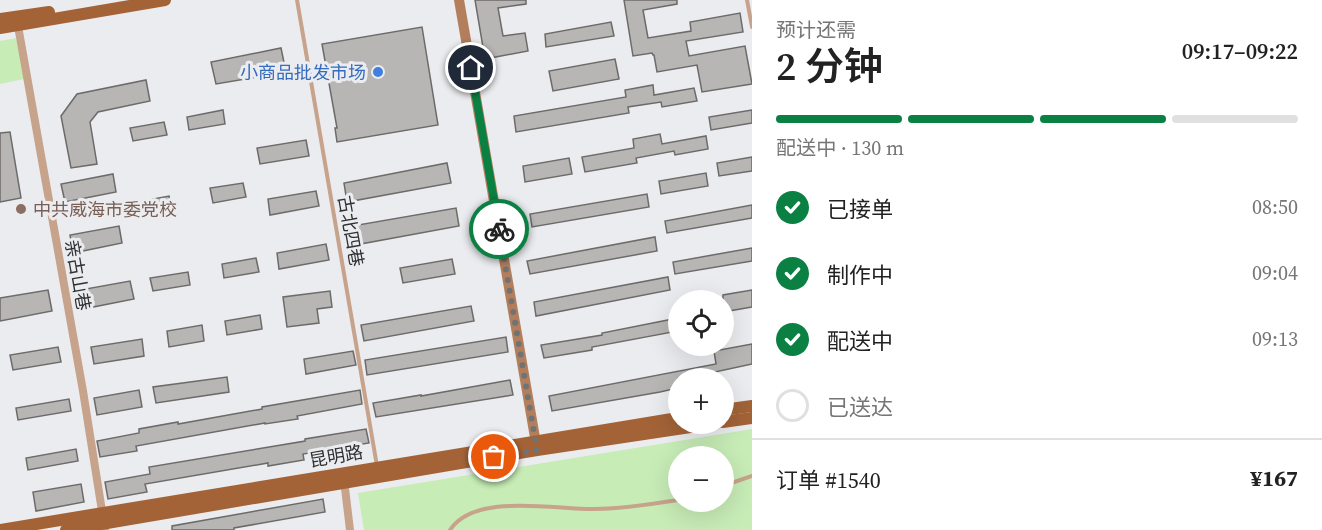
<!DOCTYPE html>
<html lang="zh">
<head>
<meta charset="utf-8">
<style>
	:root { --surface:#fff; --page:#f2f2f2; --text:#222; --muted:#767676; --line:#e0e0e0; --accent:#0b8043 }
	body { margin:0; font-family:"Source Serif 4","Noto Sans SC",serif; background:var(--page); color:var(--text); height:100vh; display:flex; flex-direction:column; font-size:22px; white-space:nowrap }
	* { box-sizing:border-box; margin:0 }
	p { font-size:20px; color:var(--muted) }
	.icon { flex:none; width:33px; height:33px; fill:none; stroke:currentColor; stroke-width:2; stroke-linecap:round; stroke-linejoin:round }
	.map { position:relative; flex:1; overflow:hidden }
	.panel { display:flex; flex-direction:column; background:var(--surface); width:570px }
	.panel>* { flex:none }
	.fabs { position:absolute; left:668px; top:290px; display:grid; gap:12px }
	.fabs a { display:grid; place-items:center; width:66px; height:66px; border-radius:50%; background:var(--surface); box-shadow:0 6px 24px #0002; font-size:30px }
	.pin { position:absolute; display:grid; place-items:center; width:51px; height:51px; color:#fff; margin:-26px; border:3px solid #fff; border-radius:50%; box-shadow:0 2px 6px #0007 }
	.courier { position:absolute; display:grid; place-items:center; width:60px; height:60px; margin:-30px; border:4px solid #0b8043; border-radius:50%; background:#fff; color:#222; box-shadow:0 2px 8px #0007 }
	.head em { font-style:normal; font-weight:600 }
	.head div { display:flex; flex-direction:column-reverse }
	.head { display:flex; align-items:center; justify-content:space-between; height:102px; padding:0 24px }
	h1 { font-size:39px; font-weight:600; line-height:45px }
	.bar { display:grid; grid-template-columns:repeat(4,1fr); gap:9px 6px; align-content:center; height:72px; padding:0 24px }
	.bar i { height:8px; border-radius:4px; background:var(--line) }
	.bar .active { background:var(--accent) }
	.bar p { grid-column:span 4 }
	.line { display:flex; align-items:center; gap:15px; padding:0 24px; border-top:2px solid var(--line) }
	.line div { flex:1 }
	ol { padding:0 24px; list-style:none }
	li { display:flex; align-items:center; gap:18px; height:66px }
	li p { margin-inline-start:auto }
	li .icon { padding:6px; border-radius:50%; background:var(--accent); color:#fff; stroke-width:4 }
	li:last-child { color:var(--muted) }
	li i { width:33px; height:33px; border:3px solid var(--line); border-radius:50% }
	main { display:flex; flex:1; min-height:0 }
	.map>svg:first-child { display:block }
	.green { fill:#c7ecb6; fill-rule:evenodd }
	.building { fill:#b8b5b5; stroke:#6d6a6a; stroke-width:1.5 }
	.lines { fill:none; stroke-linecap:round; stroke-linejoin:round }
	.lane { stroke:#c7a38c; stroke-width:4 }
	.street { stroke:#c7a38c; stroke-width:8 }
	.secondary { stroke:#b37e5c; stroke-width:10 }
	.primary { stroke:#a36337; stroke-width:12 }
	.done { stroke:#717274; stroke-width:6; stroke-dasharray:0 10.8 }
	.route { stroke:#0b8043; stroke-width:8 }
	.shop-dot { fill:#3f7fe0; stroke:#ebecef; stroke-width:2 }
	.education-dot { fill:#8d6e63; stroke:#ebecef; stroke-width:2 }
	.labels { text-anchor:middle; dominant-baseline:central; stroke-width:6; stroke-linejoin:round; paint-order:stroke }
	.shop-label { font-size:18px; fill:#366cbe; stroke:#ebecef; text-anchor:end }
	.education-label { font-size:18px; fill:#785e54; stroke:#ebecef; text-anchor:start }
	.street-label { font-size:18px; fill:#2f3031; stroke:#ebecef }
</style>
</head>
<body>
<main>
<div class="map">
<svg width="752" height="530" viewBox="0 0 752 530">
	<rect width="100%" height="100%" fill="#ebecef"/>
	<g class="green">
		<polygon points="16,38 24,79 0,84 0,41"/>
		<path d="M752 429V530H364L358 493ZM678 456H723V501H678Z"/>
	</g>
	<g class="building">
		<polygon points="475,0 526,0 526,4 498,8 503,36 525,33 528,51 485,59"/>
		<polygon points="624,0 677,0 677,4 643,10 648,38 691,31 690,22 740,13 743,32 686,41 689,56 745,46 752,84 702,92 697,65 657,72 654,55 653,55 652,53 633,56"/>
		<polygon points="611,22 614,36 546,47 545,34"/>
		<polygon points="422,27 438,125 337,142 335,128 337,128 322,44"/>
		<polygon points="281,48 286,72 216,84 211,62"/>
		<polygon points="615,59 619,79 553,91 549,71"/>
		<polygon points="146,80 150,101 98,112 90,122 97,164 71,168 61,116 77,94"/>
		<polygon points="653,85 654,95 694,88 697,101 662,107 661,102 628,107 629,113 516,132 514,116 626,97 625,90"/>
		<polygon points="223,110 225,124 189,130 187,117"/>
		<polygon points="752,110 752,123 711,130 709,117"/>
		<polygon points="164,122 167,135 133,141 130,128"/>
		<polygon points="10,132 21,198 0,202 0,133"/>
		<polygon points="660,134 662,144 706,136 708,149 675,155 674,151 636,158 637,163 585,172 582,157 634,148 633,139"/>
		<polygon points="306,140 309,156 260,164 257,148"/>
		<polygon points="752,157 752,171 719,176 717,163"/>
		<polygon points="569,158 572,174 525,182 523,166"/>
		<polygon points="447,163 451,183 347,202 344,183"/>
		<polygon points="706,173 708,186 661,194 659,181"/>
		<polygon points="113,174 116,192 65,202 61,184"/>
		<polygon points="243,183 246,197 213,203 210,188"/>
		<polygon points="316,191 319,206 270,215 268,199"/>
		<polygon points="647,194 649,207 532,227 530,214"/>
		<polygon points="169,196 172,211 140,217 137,202"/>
		<polygon points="752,205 752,218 667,233 665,221"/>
		<polygon points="456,208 459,226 355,245 352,226"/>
		<polygon points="119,226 122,243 73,253 70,235"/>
		<polygon points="655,237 657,251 530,274 527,261"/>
		<polygon points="326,244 329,260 279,269 277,253"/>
		<polygon points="752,248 752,261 675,274 673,262"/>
		<polygon points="256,258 259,272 224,278 222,264"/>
		<polygon points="452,259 455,274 403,283 400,268"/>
		<polygon points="188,272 190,285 153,291 150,278"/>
		<polygon points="668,277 670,290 536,316 534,302"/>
		<polygon points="130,281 134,299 83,309 80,290"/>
		<polygon points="48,290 52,311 0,321 0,298"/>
		<polygon points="752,290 752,307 723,312 723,295"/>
		<polygon points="330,291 332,307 317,309 319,323 287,327 283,297"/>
		<polygon points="471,306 474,321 364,341 361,325"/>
		<polygon points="260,315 262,329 227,335 225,321"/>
		<polygon points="678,318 678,331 592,347 592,350 544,358 541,345 602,335 602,333"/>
		<polygon points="202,325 204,341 169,347 167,331"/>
		<polygon points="506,337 508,352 367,375 365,360"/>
		<polygon points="142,339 144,356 94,364 91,347"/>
		<polygon points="752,344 752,364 710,373 711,378 678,378 678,388 660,392 552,411 549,396 716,364 714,351"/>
		<polygon points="58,347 61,362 13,370 10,355"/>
		<polygon points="353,351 356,365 306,374 304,359"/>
		<polygon points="227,377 229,392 156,403 153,387"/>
		<polygon points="510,380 513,395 376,417 373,403 421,395 421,396"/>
		<polygon points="139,390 142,407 97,415 94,398"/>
		<polygon points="360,390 362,404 297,416 298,419 265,424 265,423 136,446 137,451 100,457 97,441 139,433 139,429 178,422 178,424 262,409 262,407"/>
		<polygon points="69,399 71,411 18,420 16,408"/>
		<polygon points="366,429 369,443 303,454 304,460 268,466 268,463 145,484 147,492 108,499 105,482 150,474 149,467 305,441 305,439"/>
		<polygon points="76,449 78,461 28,470 26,458"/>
		<polygon points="81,484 84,502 36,511 33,492"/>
		<polygon points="323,499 325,512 234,528 234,530 172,530 172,526"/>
	</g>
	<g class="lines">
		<g class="lane">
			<polyline points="297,0 377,466"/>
			<polyline points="747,0 752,27"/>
			<polyline points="723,486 752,476"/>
			<path d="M450 530C475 492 556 510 595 509 623 509 651 504 678 500"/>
		</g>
		<g class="street">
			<polyline points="18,26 83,391 105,530"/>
			<polyline points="344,480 350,530"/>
		</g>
		<polyline class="secondary" points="459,0 537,449"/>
		<g class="primary">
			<polyline points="0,19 49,12"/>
			<polyline points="0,28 165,0"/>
			<polyline points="723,410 752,406"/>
			<polyline points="723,422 752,418"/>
			<polyline points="0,530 678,418"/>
			<polyline points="66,530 537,450 717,423"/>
		</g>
	</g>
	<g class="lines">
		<polyline class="done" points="494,457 537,450 499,229"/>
		<polyline class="route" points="471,68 499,229"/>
	</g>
	<circle class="shop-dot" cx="378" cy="72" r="6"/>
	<circle class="education-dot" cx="21" cy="209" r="6"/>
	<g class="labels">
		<g class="shop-label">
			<text x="366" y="72">小商品批发市场</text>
		</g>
		<g class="education-label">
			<text x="33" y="209">中共威海市委党校</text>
		</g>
		<g class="street-label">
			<text transform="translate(351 231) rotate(80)">古北四巷</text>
			<text transform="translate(78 275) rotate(80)">亲古山巷</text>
			<text transform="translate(336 456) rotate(-10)">昆明路</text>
		</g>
	</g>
</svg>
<div class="fabs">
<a><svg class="icon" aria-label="locate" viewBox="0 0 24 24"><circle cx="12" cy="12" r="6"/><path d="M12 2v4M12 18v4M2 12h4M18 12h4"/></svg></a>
<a>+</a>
<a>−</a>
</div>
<div class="pin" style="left:494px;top:457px;background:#ea580c"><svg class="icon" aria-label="bag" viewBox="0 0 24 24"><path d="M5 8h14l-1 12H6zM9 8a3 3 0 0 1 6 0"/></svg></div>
<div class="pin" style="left:471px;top:68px;background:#1f2937"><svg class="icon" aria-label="home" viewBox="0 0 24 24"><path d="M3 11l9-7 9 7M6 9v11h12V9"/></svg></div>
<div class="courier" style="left:499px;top:229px"><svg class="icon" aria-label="bike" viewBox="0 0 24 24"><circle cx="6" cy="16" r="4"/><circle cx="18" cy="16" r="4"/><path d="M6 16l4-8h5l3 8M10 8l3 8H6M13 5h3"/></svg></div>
</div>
<section class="panel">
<div class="head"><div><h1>2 分钟</h1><p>预计还需</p></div><em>09:17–09:22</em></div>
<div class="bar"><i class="active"></i><i class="active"></i><i class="active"></i><i></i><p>配送中 · 130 m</p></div>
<ol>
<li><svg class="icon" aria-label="check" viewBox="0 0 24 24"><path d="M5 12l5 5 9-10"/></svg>已接单<p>08:50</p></li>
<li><svg class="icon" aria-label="check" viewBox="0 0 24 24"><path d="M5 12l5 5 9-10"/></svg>制作中<p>09:04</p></li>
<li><svg class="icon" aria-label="check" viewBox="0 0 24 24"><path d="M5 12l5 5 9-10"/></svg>配送中<p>09:13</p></li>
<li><i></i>已送达</li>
</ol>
<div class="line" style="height:78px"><div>订单 #1540</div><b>¥167</b></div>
</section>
</main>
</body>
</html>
